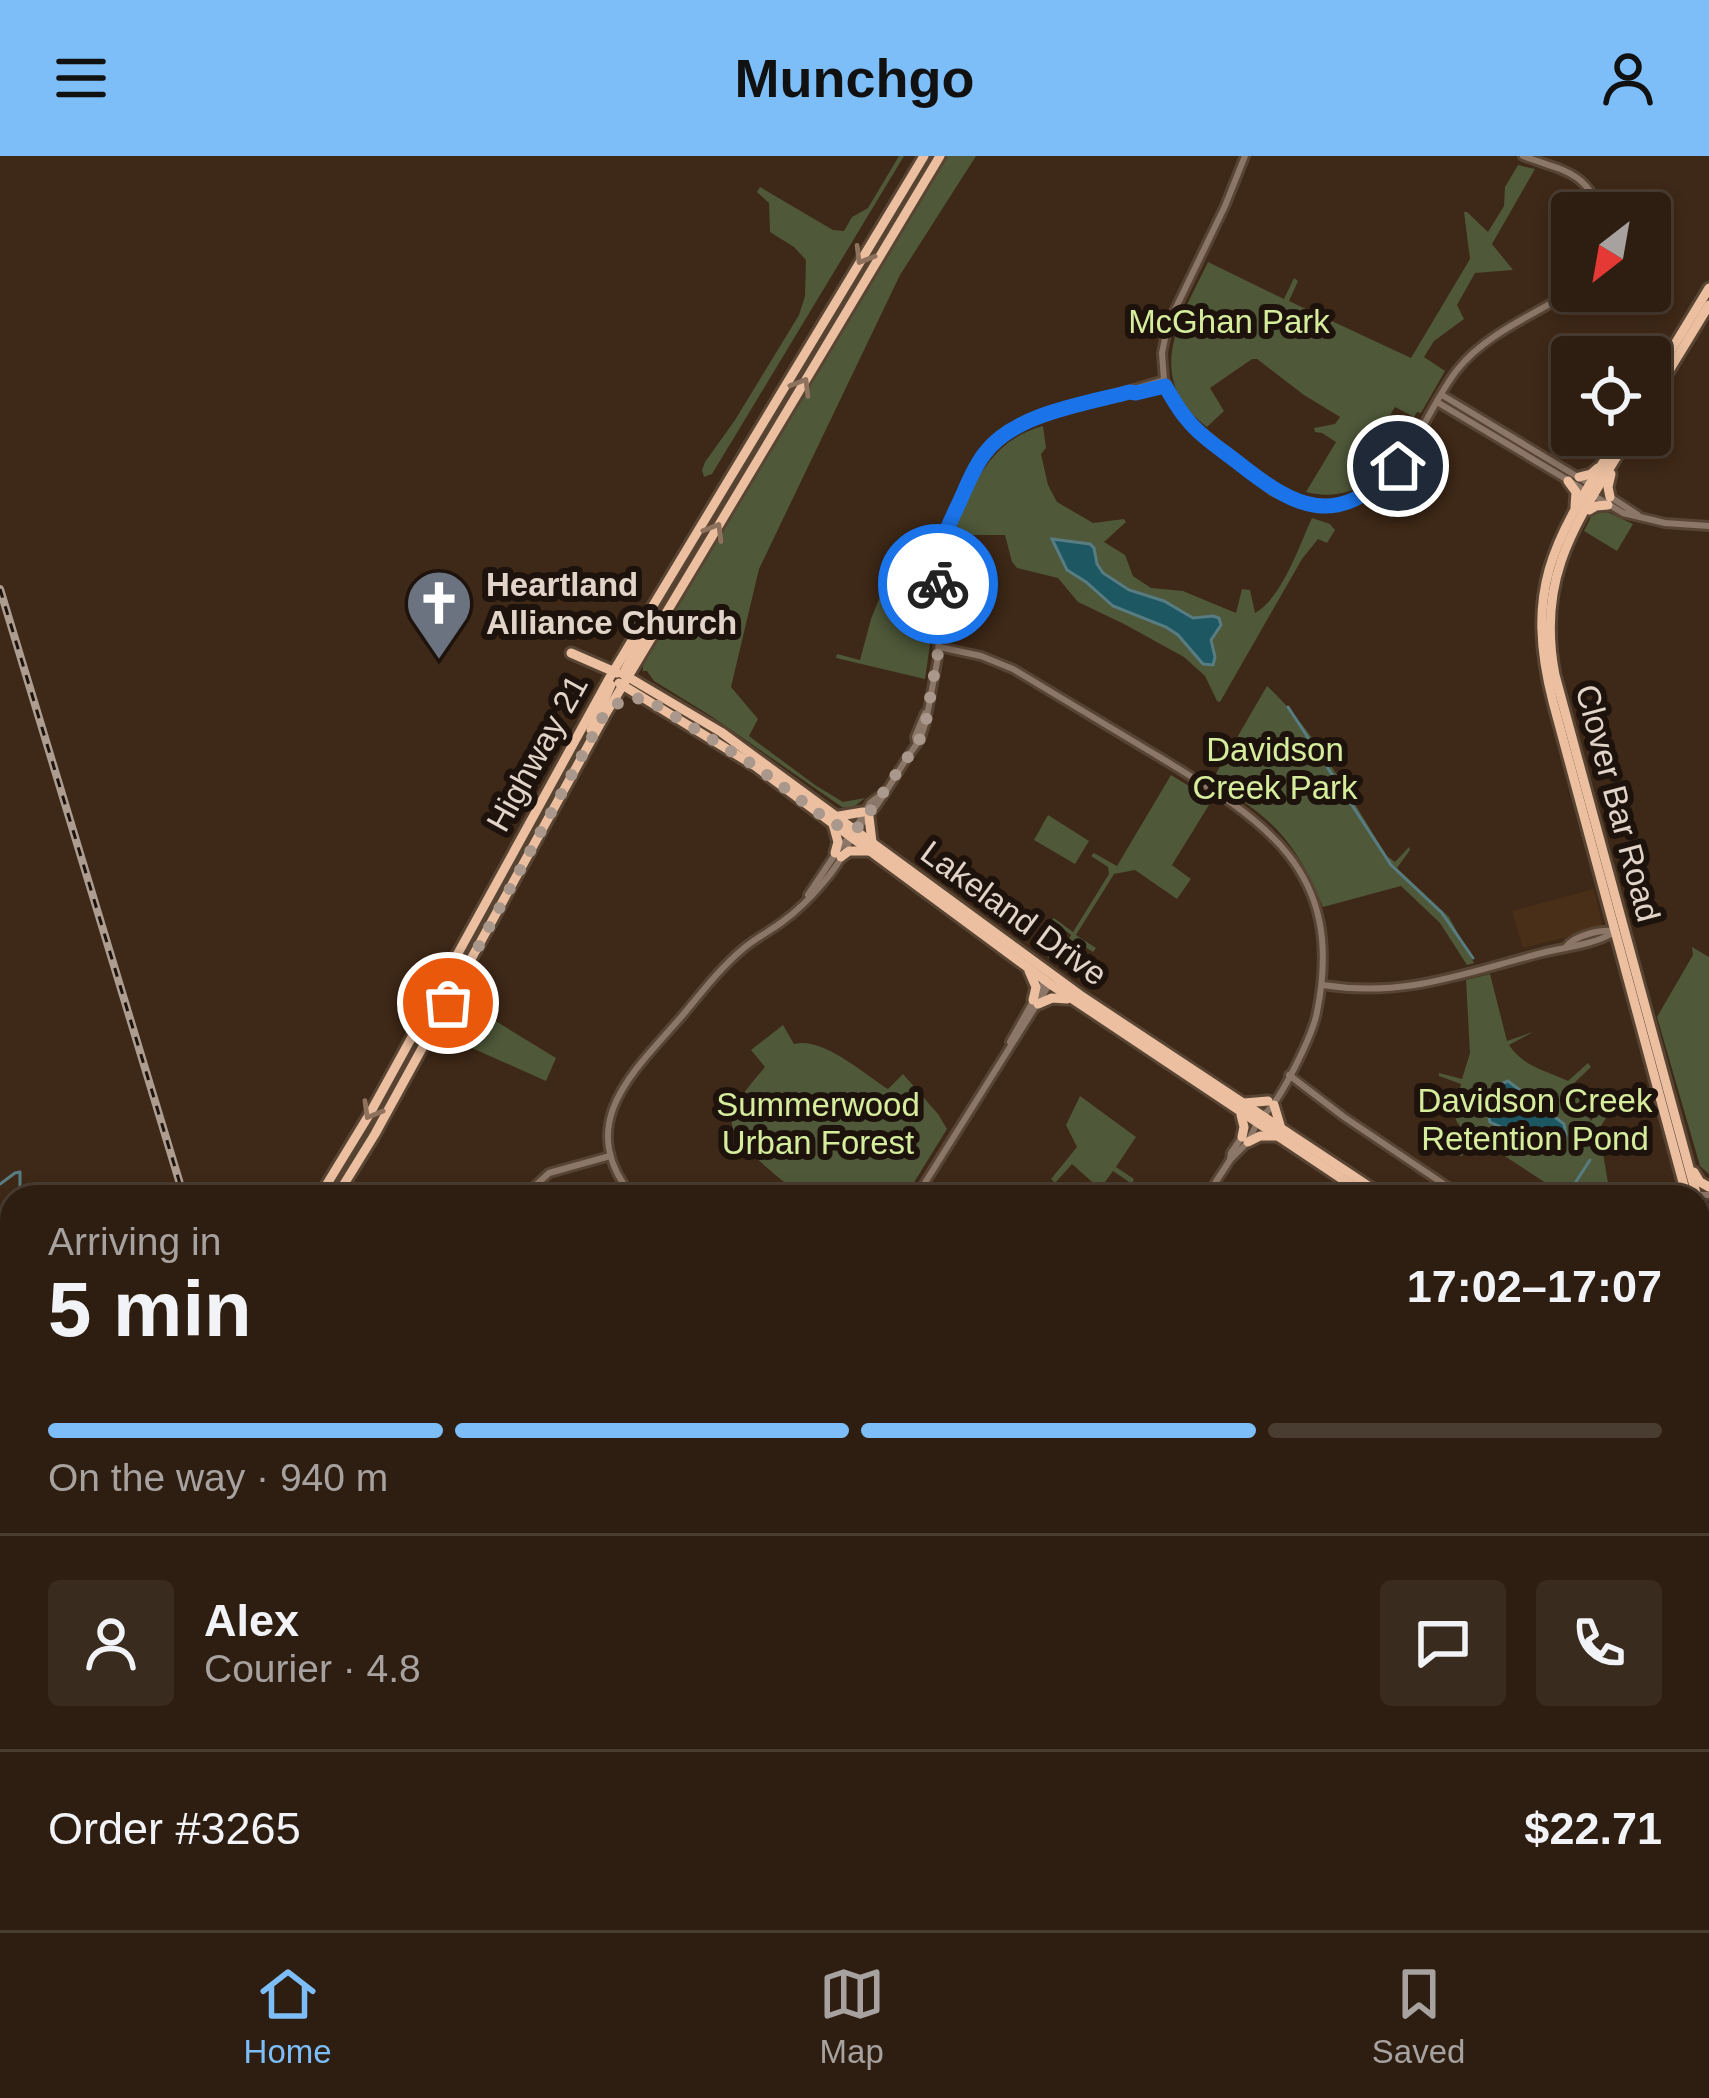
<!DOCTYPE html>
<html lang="en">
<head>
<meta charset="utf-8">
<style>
	:root { --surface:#2e1e11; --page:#3a2b1f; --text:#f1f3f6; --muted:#a7a29f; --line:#493c31; --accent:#7dbef9 }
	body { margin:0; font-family:Arial,sans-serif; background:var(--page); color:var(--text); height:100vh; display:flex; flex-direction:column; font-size:45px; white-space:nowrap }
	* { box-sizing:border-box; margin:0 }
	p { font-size:39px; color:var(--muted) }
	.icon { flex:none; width:66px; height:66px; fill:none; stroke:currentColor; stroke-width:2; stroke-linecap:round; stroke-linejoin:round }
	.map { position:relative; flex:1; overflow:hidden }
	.drawer { position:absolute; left:0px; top:1029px; width:1710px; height:747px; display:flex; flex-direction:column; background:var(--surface); border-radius:36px 36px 0 0; box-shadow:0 6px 18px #0003,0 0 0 3px var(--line) }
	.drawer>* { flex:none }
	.needle { width:78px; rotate:211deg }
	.controls { position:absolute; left:1551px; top:36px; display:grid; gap:24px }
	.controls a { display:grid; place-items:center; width:120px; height:120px; border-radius:12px; background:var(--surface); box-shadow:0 6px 18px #0003,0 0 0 3px var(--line); font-size:60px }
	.pin { position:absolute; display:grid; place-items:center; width:102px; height:102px; color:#fff; margin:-51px; border:6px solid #fff; border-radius:50%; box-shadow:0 3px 12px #0007 }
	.courier { position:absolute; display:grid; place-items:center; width:120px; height:120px; margin:-60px; border:9px solid #1a73e8; border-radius:50%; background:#fff; color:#222; box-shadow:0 3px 15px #0007 }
	.summary em { font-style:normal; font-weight:600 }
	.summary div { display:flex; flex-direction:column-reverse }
	.summary { display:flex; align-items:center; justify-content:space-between; height:204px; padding:0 48px }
	h1 { font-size:78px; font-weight:600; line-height:90px }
	.bar { display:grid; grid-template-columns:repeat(4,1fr); gap:18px 12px; align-content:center; height:144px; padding:0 48px }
	.bar i { height:15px; border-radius:9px; background:var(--line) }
	.bar .current { background:var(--accent) }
	.bar p { grid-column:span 4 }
	.line { display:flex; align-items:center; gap:30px; padding:0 48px; border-top:3px solid var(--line) }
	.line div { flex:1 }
	.round { display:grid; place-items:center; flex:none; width:126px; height:126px; border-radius:12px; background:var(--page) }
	header { display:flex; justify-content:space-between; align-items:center; height:156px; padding:0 48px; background:var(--accent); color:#111; font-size:54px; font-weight:600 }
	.dock { display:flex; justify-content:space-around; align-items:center; height:168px; border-top:3px solid var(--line); background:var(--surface); font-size:33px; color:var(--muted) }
	.dock a { display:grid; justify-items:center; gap:6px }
	.dock .current { color:var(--accent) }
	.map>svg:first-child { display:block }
	.built { fill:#4a2f18 }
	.green { fill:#4f5839 }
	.water { fill:#1c5762; stroke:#577c81; stroke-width:3 }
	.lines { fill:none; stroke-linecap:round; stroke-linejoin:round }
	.stream { stroke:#577c81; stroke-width:3 }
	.minor-casing { stroke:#584433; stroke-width:12 }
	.major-casing { stroke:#584433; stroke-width:15 }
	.highway-casing { stroke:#584433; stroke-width:16 }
	.minor { stroke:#8c7667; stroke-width:6 }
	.major { stroke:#ebbfa0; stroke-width:9 }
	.highway { stroke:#f9e4d5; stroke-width:10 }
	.rail-casing { stroke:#ad9d90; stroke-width:8 }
	.rail { stroke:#1d130c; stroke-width:3; stroke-dasharray:9; stroke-linecap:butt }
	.oneway { stroke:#8e725d }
	.done { stroke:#a9988b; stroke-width:12; stroke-dasharray:0 21.6 }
	.route { stroke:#1a73e8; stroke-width:15 }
	.labels { text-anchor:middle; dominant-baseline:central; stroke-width:12; stroke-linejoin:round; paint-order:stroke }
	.park-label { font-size:33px; fill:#d5ed9c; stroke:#1d130c }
	.poi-label { font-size:33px; font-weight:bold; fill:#e2d4c9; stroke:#1d130c; text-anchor:start }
	.street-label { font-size:33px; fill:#e2d4c9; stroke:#1d130c }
</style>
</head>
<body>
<header><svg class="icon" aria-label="menu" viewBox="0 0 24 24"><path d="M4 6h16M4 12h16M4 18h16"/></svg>Munchgo<svg class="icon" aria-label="person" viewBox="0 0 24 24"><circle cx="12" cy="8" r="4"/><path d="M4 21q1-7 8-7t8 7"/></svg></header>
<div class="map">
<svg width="1709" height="1774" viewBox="0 0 1709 1774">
	<rect width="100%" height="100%" fill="#3e2817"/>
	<g class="built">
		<polygon points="1594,733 1603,772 1523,792 1512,755"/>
		<polygon points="1145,1764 1301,1764 1316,1773 1326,1771 1324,1774 1139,1774"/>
	</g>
	<g class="green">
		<polygon points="899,0 904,0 712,318 704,321 702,314 705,306 735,264 799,159 805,140 806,104 794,91 770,76 769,47 757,36 760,31 833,74 844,75 852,61 868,52"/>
		<polygon points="947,0 976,0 900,119 759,413 731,531 758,563 749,580 815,629 843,646 865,642 851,653 842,651 711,560 654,525 647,515 643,515 643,508"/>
		<path d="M1518 9 1535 13 1492 88 1513 114 1475 117 1457 149 1464 163 1434 185 1424 201 1445 215 1421 257 1417 256 1414 261 1395 251 1359 310 1376 322C1353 336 1333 343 1306 336L1336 286 1322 277 1315 276 1314 272 1335 268 1340 261 1304 239 1257 203H1252L1210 232 1224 255 1207 271C1142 221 1180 164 1208 106L1284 143 1294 122 1298 125 1289 145 1411 202 1470 103 1464 56H1467L1488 76 1504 50 1505 31Z"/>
		<path d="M1043 270 1046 292 1041 298 1048 329 1057 346 1093 367 1124 363 1126 366 1104 386 1125 399 1133 420 1151 432 1183 435 1236 457 1242 433 1250 434 1255 457C1282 442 1299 390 1312 362L1330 368 1335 374 1327 387 1318 383 1302 403 1220 546 1217 545 1205 520 1184 501 1124 468 1078 446 1058 422 1017 412 1012 406 1005 379H949C974 332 987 285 1043 270Z"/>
		<polygon points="1603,354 1633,368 1617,395 1584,375 1592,359"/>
		<polygon points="886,426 929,441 931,482 925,523 836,502 837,498 860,504 871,463"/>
		<path d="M1267 530C1316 575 1351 644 1387 700L1395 706 1409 691 1410 694 1397 712 1449 761 1474 807 1467 809 1440 767 1401 730 1323 751C1295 684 1275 665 1214 626V621Z"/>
		<polygon points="1171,619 1212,644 1172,709 1191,723 1177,743 1135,714 1114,718 1076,779 1096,792 1093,796 1074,784 1058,809 1044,798 1063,793 1071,779 1052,764 1054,762 1073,776 1109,718 1108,711 1091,700 1094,697 1117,710"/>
		<polygon points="1048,659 1089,685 1075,708 1034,684"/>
		<polygon points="1692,791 1709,801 1709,1018 1700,1010 1657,861 1693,799"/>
		<path d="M1490 818 1507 885 1533 876 1509 889C1525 912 1545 914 1568 925L1588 907 1591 911 1572 929 1591 965 1609 937 1615 948 1599 973 1608 1027C1593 1047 1567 1041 1543 1041L1549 1029 1474 980 1462 1000 1458 999 1469 978C1447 963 1455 951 1461 928L1439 920V917L1462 923 1470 897 1466 824Z"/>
		<polygon points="489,861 556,902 546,925 472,892"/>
		<path d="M783 869 794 888C822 880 863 917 888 933L903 918 938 958 947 973 905 1041C880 1041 833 1046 811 1041 796 1038 777 1020 765 1010 715 966 726 958 765 911L751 894Z"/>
		<polygon points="1080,940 1136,981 1116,1011 1134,1023 1132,1028 1113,1015 1100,1033 1072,1008 1055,1027 1051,1023 1077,991 1066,969"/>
	</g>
	<g class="water">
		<polygon points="1052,383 1090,388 1094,392 1097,408 1103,417 1129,434 1164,445 1193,462 1213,460 1219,462 1221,469 1211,484 1215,501 1213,509 1203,508 1178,479 1166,471 1113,450 1086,426 1067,414"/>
		<polygon points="1508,925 1564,968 1566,978 1564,989 1548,997 1532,985 1490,966 1484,941 1494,931"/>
	</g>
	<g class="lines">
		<g class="stream">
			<polyline points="1288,551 1391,709 1442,757 1473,802"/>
			<polyline points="0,1028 15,1017 20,1016 20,1035 23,1041"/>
			<polyline points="1566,1041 1590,1004"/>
			<polyline points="12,1050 4,1057 9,1064 7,1073 12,1075"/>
			<polyline points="12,1205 8,1211 12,1222"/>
			<polyline points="0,1258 12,1262"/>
			<polyline points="0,1285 8,1291 12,1291"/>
			<polyline points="229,1774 241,1764"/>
			<polyline points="1098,1774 1104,1764"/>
		</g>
		<g class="minor-casing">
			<g id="minor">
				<path d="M1245 0 1225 50 1168 168 1162 197 1164 224 1186 263 1273 335C1293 345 1313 351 1336 348 1403 340 1421 260 1457 214 1485 178 1534 159 1572 135"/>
				<path d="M1523 0C1562 15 1584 13 1602 57"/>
				<polyline points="1130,236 1136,237 1165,230"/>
				<polyline points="1442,239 1593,330"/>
				<polyline points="1437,246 1623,357 1665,367 1709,370"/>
				<polyline points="1609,340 1638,359"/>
				<path d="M939 491 981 500 1013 513C1061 542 1108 570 1156 599 1264 664 1346 713 1317 856 1313 878 1279 949 1262 960"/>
				<polyline points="916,586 915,581 925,557"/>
				<path d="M855 673C878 657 901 606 920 584L926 565 938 501 940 454 936 409 938 396 943 378 982 300 999 282 1027 265 1164 224"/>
				<polyline points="855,673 870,647 878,641"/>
				<polyline points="808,739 842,688 849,682"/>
				<path d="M1566 791C1575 779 1604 772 1616 776"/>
				<path d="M1323 829C1405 842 1464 817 1542 797 1566 791 1592 789 1613 777"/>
				<polyline points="1010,886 1045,824"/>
				<polyline points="1289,919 1344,961 1463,1041"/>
				<polyline points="1230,1004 1231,997 1242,981"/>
				<polyline points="1694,1039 1709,1039"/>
				<polyline points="523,1041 549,1017 610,1000"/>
				<path d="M633 1041C573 968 633 916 682 860 701 837 721 811 744 792 756 782 770 775 782 766 807 748 842 710 851 681"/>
				<polyline points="916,1041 1049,829"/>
				<polyline points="1206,1041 1230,1004 1248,986 1257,967"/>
				<polyline points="1698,1699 1709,1698"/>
				<polyline points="1698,1705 1709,1703"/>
				<polyline points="1614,1764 1614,1774"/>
				<polyline points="1440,1774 1446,1764"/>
			</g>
		</g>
		<g class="major-casing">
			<g id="major">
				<polyline points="1650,229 1709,132"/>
				<polyline points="1650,246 1709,149"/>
				<path d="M1620 279C1559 379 1522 424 1553 546L1687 1041"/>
				<path d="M1630 279C1580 362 1535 416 1555 519L1697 1041"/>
				<polyline points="1579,321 1591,318 1598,312"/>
				<polyline points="1568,325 1576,336 1575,351"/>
				<polyline points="1610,341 1608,331 1611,318"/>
				<polyline points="1589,354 1596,350 1608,349"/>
				<polyline points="571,497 617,517"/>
				<polyline points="623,518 721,576 1080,839 1385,1041"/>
				<polyline points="623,518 651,463"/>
				<polyline points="619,527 755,610 1050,828 1369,1041"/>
				<polyline points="591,574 611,529"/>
				<polyline points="839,660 863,656"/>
				<polyline points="869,661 872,686"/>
				<polyline points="833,668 838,686 835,697"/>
				<polyline points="841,701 849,695 869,695"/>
				<polyline points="1029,815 1036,831 1033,844"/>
				<polyline points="1038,848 1052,842 1067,843"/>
				<polyline points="1244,947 1268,945"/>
				<polyline points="1274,949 1280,969"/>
				<polyline points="1241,959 1244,971 1242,981"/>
				<polyline points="1248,986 1260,980 1277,980"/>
				<polyline points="1694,1016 1700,1026 1709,1031"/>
				<polyline points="319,1041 369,959 610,521 924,0"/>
				<polyline points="336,1041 375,978 605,559 940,0"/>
				<polyline points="1698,1046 1709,1087"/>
				<polyline points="1698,1080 1709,1122"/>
				<polyline points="1709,1267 1705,1291 1709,1304"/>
				<polyline points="1698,1274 1707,1251 1709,1235"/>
				<polyline points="1698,1300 1709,1310"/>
				<polyline points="1698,1315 1709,1325"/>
				<polyline points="0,1501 12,1482"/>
				<polyline points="1118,1774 1125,1764"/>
				<polyline points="1132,1774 1138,1764"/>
			</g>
		</g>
		<g class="highway-casing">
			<g id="highway">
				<polyline points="0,1343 12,1344"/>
				<polyline points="0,1372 12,1371"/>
				<polyline points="0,1435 12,1443"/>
				<polyline points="0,1466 12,1473"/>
				<polyline points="0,1499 1,1499"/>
				<polyline points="0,1536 4,1533"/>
				<polyline points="0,1589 12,1581"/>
				<polyline points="499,1764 515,1774"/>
				<polyline points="539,1764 556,1774"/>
			</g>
		</g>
		<use href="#minor" class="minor"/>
		<use href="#major" class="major"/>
		<use href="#highway" class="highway"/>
		<g class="rail-casing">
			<g id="rail">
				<polyline points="0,433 184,1041"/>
				<polyline points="402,1764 405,1774"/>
			</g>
		</g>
		<use href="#rail" class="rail"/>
	</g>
	<defs><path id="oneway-chevron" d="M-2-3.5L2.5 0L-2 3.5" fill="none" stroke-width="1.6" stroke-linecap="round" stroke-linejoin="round" transform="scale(3)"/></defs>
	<g class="oneway">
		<use href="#oneway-chevron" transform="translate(863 100) rotate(121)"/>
		<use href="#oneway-chevron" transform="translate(802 230) rotate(-59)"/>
		<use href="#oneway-chevron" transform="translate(715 375) rotate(-59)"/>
		<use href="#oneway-chevron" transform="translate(371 955) rotate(120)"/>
	</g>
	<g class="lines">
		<polyline class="done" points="448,847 604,559 622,544 645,542 755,610 833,668 855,673 860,670 919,585 926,565 939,491 938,428"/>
		<path class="route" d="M938 428C935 397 946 374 959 347 967 330 973 312 985 297 1014 258 1084 248 1130 236L1136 237 1165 230C1172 241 1178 253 1186 262 1199 279 1219 292 1236 305 1296 353 1336 374 1398 310"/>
	</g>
	<defs>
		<g id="church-pin" transform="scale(3.45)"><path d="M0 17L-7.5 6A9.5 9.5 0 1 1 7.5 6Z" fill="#6b7280" stroke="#1d130c"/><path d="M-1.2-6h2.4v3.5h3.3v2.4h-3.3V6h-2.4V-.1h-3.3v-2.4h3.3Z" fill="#fff"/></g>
	</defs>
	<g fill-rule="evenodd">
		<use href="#church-pin" x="439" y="447"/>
	</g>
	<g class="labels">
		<g class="park-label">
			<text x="1229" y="165">McGhan Park</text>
			<text x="1275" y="593">Davidson<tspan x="1275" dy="38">Creek Park</tspan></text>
			<text x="1535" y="944">Davidson Creek<tspan x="1535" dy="38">Retention Pond</tspan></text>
			<text x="818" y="948">Summerwood<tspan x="818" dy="38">Urban Forest</tspan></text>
		</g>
		<g class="poi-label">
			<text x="486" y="428">Heartland<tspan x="486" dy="38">Alliance Church</tspan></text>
		</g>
		<g class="street-label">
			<text transform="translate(537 597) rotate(-61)">Highway 21</text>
			<text transform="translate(1618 647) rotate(75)">Clover Bar Road</text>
			<text transform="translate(1014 757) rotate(36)">Lakeland Drive</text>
		</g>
	</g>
</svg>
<div class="controls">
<a><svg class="needle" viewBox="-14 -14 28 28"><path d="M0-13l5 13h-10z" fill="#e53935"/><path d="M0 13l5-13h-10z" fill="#a7a29f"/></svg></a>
<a><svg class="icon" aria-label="locate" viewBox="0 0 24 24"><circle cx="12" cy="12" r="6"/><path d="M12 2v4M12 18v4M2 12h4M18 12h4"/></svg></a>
</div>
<div class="pin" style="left:448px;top:847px;background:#ea580c"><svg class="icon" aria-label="bag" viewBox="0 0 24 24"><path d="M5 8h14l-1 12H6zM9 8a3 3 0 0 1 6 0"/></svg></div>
<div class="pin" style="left:1398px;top:310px;background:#1f2937"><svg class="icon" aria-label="home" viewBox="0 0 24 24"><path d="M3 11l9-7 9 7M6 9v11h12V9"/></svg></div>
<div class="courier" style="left:938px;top:428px"><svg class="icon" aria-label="bike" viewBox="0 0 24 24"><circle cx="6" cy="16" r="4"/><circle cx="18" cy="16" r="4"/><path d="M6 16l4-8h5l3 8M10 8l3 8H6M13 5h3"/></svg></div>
<section class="drawer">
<div class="summary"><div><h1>5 min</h1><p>Arriving in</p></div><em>17:02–17:07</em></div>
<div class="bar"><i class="current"></i><i class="current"></i><i class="current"></i><i></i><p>On the way · 940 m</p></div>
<div class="line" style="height:216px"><a class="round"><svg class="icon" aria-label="person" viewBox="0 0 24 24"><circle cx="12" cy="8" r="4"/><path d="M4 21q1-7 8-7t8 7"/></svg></a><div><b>Alex</b><p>Courier · 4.8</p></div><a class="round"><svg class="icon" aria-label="chat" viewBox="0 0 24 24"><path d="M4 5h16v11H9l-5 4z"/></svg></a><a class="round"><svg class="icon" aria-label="phone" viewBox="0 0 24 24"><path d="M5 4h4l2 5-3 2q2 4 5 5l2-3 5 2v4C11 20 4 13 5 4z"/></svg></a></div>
<div class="line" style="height:156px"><div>Order #3265</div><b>$22.71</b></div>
</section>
</div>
<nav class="dock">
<a class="current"><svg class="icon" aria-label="home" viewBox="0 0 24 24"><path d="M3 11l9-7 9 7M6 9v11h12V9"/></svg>Home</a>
<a><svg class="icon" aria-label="map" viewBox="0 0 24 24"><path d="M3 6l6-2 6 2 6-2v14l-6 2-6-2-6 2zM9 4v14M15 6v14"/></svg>Map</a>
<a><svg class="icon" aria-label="saved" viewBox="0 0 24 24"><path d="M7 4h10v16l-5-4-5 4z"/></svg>Saved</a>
</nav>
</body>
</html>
